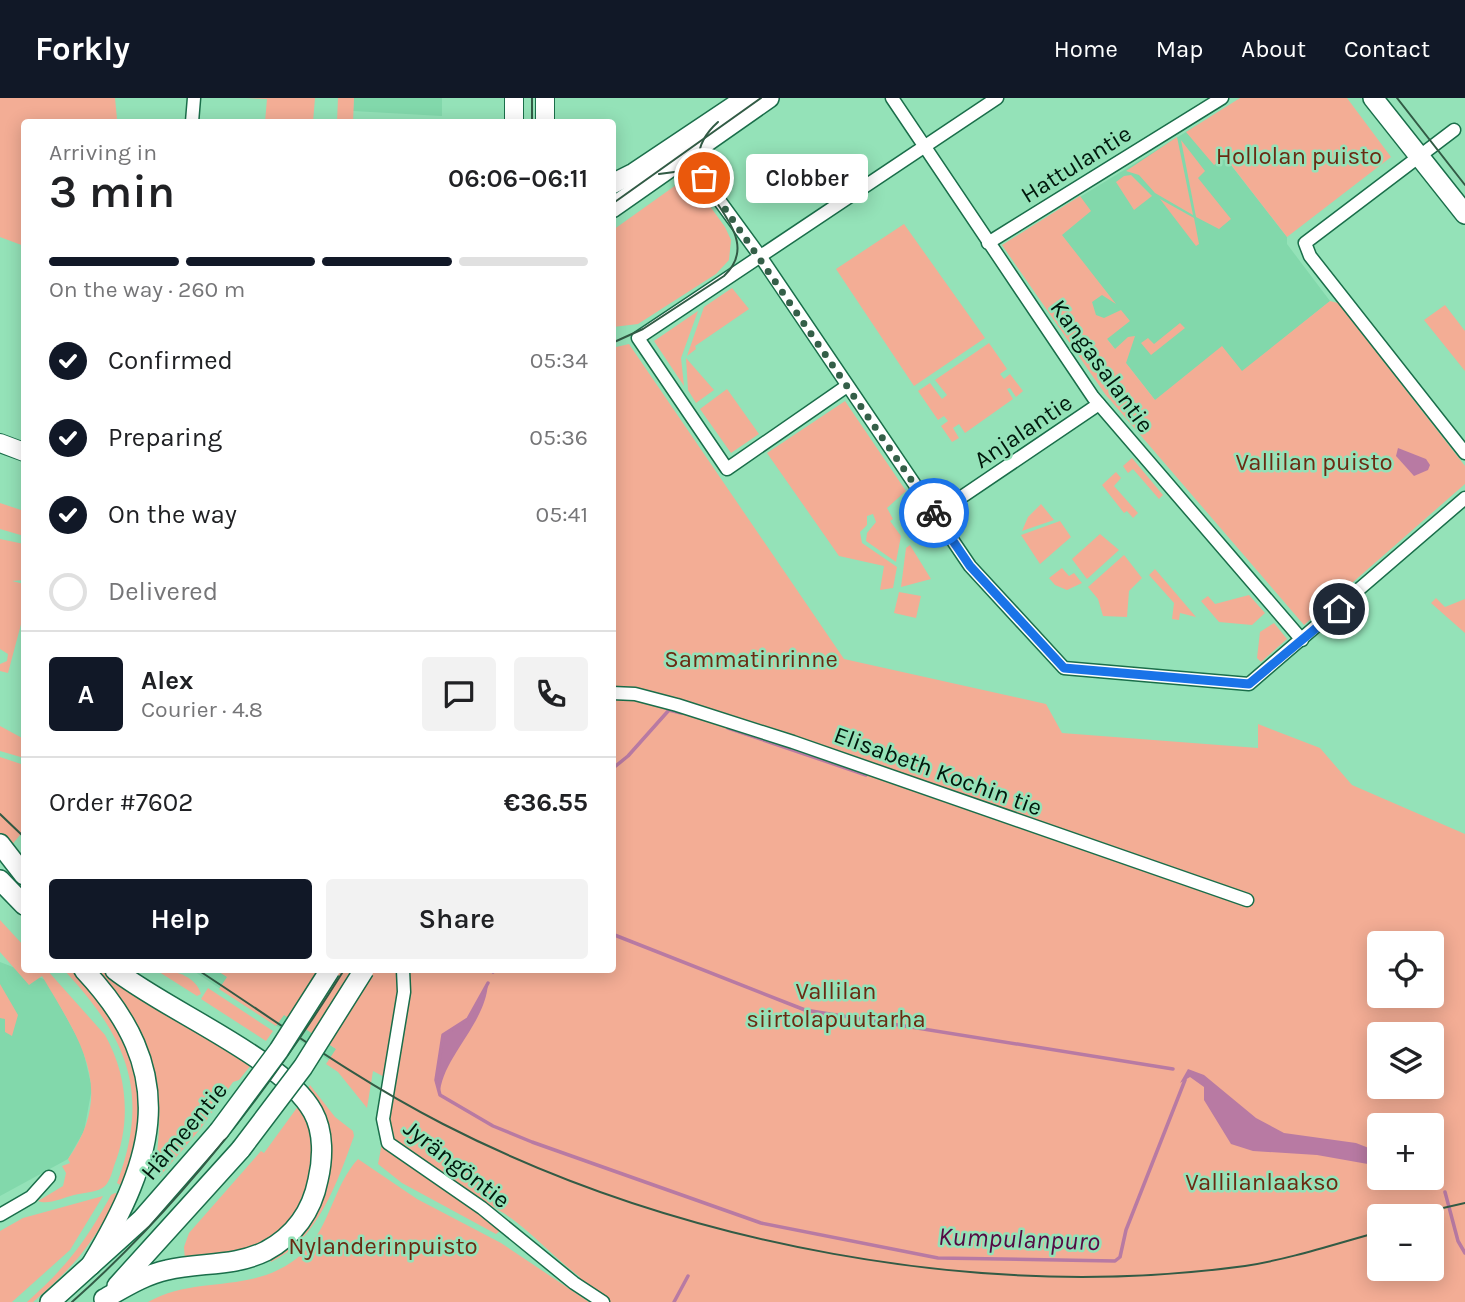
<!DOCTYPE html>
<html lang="en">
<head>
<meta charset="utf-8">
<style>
	:root { --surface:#fff; --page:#f2f2f2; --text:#202124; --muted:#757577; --line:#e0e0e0; --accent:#111827 }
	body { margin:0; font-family:Karla,sans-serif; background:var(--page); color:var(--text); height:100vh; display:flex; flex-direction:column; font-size:26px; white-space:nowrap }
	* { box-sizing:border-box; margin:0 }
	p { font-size:23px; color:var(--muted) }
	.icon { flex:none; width:38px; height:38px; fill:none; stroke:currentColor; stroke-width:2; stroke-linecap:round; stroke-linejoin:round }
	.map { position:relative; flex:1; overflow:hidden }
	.side { position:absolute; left:21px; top:21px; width:595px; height:854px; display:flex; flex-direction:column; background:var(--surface); border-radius:7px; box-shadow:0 4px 18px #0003 }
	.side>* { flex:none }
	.controls { position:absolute; left:1367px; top:833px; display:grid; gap:14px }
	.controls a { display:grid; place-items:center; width:77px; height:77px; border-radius:7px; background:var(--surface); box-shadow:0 4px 18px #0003; font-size:35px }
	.pin { position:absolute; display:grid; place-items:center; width:60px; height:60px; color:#fff; margin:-30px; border:4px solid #fff; border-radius:50%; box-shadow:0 2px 7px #0007 }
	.courier { position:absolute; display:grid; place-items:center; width:70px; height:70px; margin:-35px; border:5px solid #1a73e8; border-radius:50%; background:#fff; color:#222; box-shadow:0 2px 9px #0007 }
	.bubble { position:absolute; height:49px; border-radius:7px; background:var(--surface); box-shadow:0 4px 18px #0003; font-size:23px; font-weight:600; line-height:49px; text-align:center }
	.head em { font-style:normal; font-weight:600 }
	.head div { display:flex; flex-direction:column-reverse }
	.head { display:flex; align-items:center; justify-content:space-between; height:119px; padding:0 28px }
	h1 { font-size:46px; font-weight:600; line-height:52px }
	.bar { display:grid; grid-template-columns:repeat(4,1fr); gap:10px 7px; align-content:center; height:84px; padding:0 28px }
	.bar i { height:9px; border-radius:5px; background:var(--line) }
	.bar .current { background:var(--accent) }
	.bar p { grid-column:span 4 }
	.line { display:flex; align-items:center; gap:18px; padding:0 28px; border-top:2px solid var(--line) }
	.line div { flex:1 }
	.round { display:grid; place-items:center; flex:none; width:74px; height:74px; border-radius:7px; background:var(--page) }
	ol { padding:0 28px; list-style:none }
	li { display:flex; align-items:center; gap:21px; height:77px }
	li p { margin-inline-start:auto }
	li .icon { padding:7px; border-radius:50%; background:var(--accent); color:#fff; stroke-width:4 }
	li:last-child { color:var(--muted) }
	li i { width:38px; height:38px; border:4px solid var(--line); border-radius:50% }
	.primary-button { display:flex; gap:14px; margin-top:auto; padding:14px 28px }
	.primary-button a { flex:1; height:80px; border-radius:7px; background:var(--accent); color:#fff; font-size:28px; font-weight:600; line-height:80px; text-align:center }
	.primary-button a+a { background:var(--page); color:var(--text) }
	header { display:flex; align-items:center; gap:42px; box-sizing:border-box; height:98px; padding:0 35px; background:var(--accent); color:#fff }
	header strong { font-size:33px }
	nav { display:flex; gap:38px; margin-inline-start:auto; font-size:24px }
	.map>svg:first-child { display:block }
	.built { fill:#82d8ab }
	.green { fill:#f3ad95; fill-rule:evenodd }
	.water { fill:#b87aa3 }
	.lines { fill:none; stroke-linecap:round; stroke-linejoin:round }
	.stream { stroke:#b87aa3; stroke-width:3.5 }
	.street-casing { stroke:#1a6e4a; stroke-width:15 }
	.secondary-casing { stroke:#1a6e4a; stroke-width:20 }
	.primary-casing { stroke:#1a6e4a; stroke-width:22 }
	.street { stroke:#fff; stroke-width:12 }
	.secondary { stroke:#fff; stroke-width:18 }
	.primary { stroke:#fff; stroke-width:19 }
	.tram { stroke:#325b45; stroke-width:2 }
	.primary-bridge-casing { stroke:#1a6e4a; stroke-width:22; stroke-linecap:butt }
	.primary-bridge { stroke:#fff; stroke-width:19 }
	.done { stroke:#345f48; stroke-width:7; stroke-dasharray:0 12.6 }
	.route { stroke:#1a73e8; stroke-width:9 }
	.labels { text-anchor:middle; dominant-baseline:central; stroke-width:5; stroke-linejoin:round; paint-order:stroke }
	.park-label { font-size:24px; fill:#6a2a12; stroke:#94e2b8 }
	.street-label { font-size:24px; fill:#01180c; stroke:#94e2b8 }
	.water-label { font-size:26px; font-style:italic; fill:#550943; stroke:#94e2b8 }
</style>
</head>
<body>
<header>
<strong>Forkly</strong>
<nav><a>Home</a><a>Map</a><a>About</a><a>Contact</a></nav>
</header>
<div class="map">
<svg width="1465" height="1204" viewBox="0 0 1465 1204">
	<rect width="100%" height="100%" fill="#94e2b8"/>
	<g class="built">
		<polygon points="354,0 442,0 442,18 353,13"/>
		<polygon points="1199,26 1287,139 1287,146 1330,203 1242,274 1155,302 1023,134"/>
		<polygon points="0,864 46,882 82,948 92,990 84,1033 68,1061 0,1098"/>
		<polygon points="192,872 219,873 336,951 371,990"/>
	</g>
	<g class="green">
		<polygon points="0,0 115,0 117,21 179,24 24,24 24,148 0,139"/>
		<polygon points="246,0 315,0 313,24 265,24 267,1"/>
		<polygon points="338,0 354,0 353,24 337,24"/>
		<polygon points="1240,0 1347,0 1391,59 1287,139 1225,59 1214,67 1186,34"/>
		<polygon points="1177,39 1193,117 1155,95 1139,77 1126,73"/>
		<polygon points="1181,42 1205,73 1198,80 1231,121 1219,131 1196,119"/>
		<polygon points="1131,77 1152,98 1134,112 1116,84 1124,78"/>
		<polygon points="683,82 694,86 725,129 731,142 729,162 716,176 638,226 613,229 613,132"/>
		<polygon points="1080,98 1091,113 1062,137 1116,206 1102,197 1092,204 1096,217 1104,220 1121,212 1130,223 1107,241 1115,251 1128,239 1135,238 1126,265 1155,302 1222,248 1242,273 1330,203 1338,205 1465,368 1465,386 1304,527 1105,296 1002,147"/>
		<polygon points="1160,101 1194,120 1199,146 1196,148"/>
		<polygon points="904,126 985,240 914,288 836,171"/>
		<polygon points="732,190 749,211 695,248 696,251 687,258 704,209"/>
		<polygon points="1445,207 1465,233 1465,273 1424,222"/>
		<polygon points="698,213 681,260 684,288 654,243"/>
		<polygon points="1180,225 1185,230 1151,257 1141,245 1148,240 1154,246"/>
		<polygon points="989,245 1007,271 1000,276 1004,281 1010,276 1023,293 1016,299 1010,290 1007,291 1013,301 965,335 959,326 953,330 959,340 952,344 941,328 948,323 944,318 938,322 918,293 930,285 942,301 947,297 935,282"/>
		<path d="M629 246 844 561 1046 606 1062 635 1258 650V626L1320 650 1352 687 1465 736V1204H610L579 1183 580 1179C551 1158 518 1118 486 1106L400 1048 391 1037 388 1027 394 984 373 973 367 1010 338 974 326 966 336 951 284 917 276 928 219 891 227 879 216 872H612V250ZM1379 845H1432V898H1379ZM1379 936H1432V989H1379ZM1379 1027H1432V1080H1379ZM1379 1118H1432V1171H1379Z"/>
		<polygon points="686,260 714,292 696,305 688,292"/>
		<polygon points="727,291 759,336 731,355 700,311"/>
		<polygon points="845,303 906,393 887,410 893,421 890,423 901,438 896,464 866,443 867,435 876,424 873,416 867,418 867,427 860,434 862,445 897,469 893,490 880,492 884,468 839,458 767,355"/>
		<polygon points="1132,360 1163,397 1159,401 1133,371 1128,375 1123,368"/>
		<polygon points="1116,374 1121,380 1114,388 1138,415 1133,420 1127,413 1124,415 1102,387"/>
		<polygon points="0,405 24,413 24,438 0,431"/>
		<polygon points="1041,406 1054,422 1022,433 1028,419"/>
		<polygon points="1060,423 1071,439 1040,466 1021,437"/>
		<polygon points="1100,436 1119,452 1087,481 1072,461"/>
		<polygon points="0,441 24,446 24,482 12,483 24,486 24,515 8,575 0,573 0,566 7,563 8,556 0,551"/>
		<polygon points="910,447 931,481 901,489 906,450"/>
		<polygon points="1124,457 1142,480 1129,493 1127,519 1103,518 1098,501 1088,489"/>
		<polygon points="1062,470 1069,478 1074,475 1082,485 1067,492 1055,487 1049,480"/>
		<polygon points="1155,471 1196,519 1180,515 1179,522 1172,521 1174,505 1149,477"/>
		<polygon points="899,494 921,498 916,520 894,515"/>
		<polygon points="1249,497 1265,515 1252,527 1219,524 1201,503 1208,498 1215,506"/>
		<polygon points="1436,500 1445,509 1465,501 1465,535 1431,505"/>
		<polygon points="1274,525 1287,541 1261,564 1257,560 1260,534"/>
		<polygon points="0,628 24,641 24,660 0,653"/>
		<polygon points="0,659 24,667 24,732 11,748 0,735"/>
		<path d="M0 822 24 848V872H47L105 937C128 978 131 1025 114 1068 112 1074 110 1083 105 1088 99 1094 83 1095 74 1097 63 1100 48 1107 38 1103L63 1088 66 1075 62 1068 70 1065 68 1061C117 991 79 941 42 878L29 887 0 854Z"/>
		<path d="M64 872H71C135 942 155 996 122 1088L117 1085C151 994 127 940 64 872Z"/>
		<path d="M93 872H106L251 967 239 982 233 984 201 1030 160 1078 155 1072C167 982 156 939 93 872Z"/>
		<path d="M156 872C173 871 196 878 201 896L197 898Z"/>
		<polygon points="0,886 18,917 12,938 5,934 5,921 0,920"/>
		<polygon points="208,890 273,933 266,943 201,901"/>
		<path d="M310 987 335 1019 353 1033 354 1038C338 1083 317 1143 271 1164L269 1160 321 1103 306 993Z"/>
		<path d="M299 1007C304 1016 311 1027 313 1037 320 1069 300 1126 270 1143 244 1156 213 1157 185 1162L184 1149 189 1135 261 1053 264 1055Z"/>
		<polygon points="382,1045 394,1058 499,1128 500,1133 496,1136 402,1085 378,1066"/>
		<path d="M358 1061 417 1101 501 1145 589 1204H148C199 1175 256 1199 304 1154 330 1128 334 1087 358 1061Z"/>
		<path d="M115 1095 118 1096C95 1144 73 1170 33 1204H27C67 1168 85 1145 111 1097Z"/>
		<polygon points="103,1098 70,1152 12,1204 0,1204 0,1133 23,1120"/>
	</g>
	<g class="water">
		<polygon points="1398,350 1426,361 1430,367 1428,372 1414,378 1396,358"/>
		<path d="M488 885C486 926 440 962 440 997L436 982 443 937 469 921Z"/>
		<polygon points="1188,971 1204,977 1256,1020 1284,1035 1356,1045 1379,1054 1379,1068 1317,1057 1253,1053 1231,1046 1204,1002 1204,989 1190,979 1180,985"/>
	</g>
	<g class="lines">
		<g class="stream">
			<polyline points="728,630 866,677"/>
			<polyline points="612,671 628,658 669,612 681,615"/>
			<polyline points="612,836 805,912 1173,971"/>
			<polyline points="493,874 494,872"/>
			<polyline points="488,885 468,921 443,937 436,982 440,997 493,1028 532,1044 761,1125 938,1160 1115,1163 1120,1159 1126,1132 1185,982"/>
			<polyline points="1445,1094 1458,1143 1465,1155"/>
			<polyline points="674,1204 688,1178"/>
		</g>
		<g class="street-casing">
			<g id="street">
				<polyline points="892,0 1093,299 1302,542"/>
				<polyline points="192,24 194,0"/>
				<polyline points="1454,32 1305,145 1310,158 1465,355"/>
				<polyline points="684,54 760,158 970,468 1064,570 1249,586 1465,400"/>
				<polyline points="988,145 1222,0"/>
				<polyline points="847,288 727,371 638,240 997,0"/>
				<polyline points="935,417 1099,306"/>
				<polyline points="612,595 635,596 677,607 793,644 1247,802"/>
				<polyline points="403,872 404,894 383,1021 388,1045 482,1110 574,1185 603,1204"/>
				<polyline points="0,1117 31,1099 49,1079"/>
			</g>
		</g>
		<g class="secondary-casing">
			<g id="secondary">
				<polyline points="514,24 514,0"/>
				<polyline points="545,24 545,0"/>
				<polyline points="0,345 24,354"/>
			</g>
		</g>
		<g class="primary-casing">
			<g id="primary">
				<polyline points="1373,0 1465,116"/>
				<polyline points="612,86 634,75 746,0"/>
				<polyline points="612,110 769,0"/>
				<polyline points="0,746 24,777"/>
				<polyline points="0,782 24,807"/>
				<path d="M84 872C180 974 157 1057 91 1167"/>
				<polyline points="117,1188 241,1051"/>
				<path d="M104 1201C124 1190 144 1177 167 1172 200 1164 234 1169 266 1153 294 1138 312 1113 318 1082 323 1061 324 1034 313 1014 283 960 167 913 115 872"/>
				<polyline points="50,1204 142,1121 219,1033"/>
			</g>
		</g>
		<use href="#street" class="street"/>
		<use href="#secondary" class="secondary"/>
		<use href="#primary" class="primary"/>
		<g class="tram">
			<polyline points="1397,0 1465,87"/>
			<polyline points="532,24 532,0"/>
			<polyline points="659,76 682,73 704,86"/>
			<polyline points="612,106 761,0"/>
			<path d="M612 245 643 231 724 178C777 128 653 82 718 24"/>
			<polyline points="0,716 24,739"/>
			<path d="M198 872C279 925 357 982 443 1026 679 1147 981 1204 1245 1168 1290 1161 1335 1146 1379 1134"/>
			<polyline points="1408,1118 1465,1105"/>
			<path d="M72 1204C180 1108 268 994 344 872"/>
		</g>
		<g class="primary-bridge-casing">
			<g id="primary-bridge">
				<polyline points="219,1033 279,952 330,872"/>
				<polyline points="241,1051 303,969 364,872"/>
			</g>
		</g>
		<use href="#primary-bridge" class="primary-bridge"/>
	</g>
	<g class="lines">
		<polyline class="done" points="704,80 934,415"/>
		<polyline class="route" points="934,415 970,468 1064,570 1249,586 1339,511"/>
	</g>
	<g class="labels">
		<g class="park-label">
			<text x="1299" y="58">Hollolan puisto</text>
			<text x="1314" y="364">Vallilan puisto</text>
			<text x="751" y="561">Sammatinrinne</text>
			<text x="836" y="893">Vallilan<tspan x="836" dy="28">siirtolapuutarha</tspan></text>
			<text x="1262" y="1084">Vallilanlaakso</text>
			<text x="383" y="1148">Nylanderinpuisto</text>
		</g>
		<g class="street-label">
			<text transform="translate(1076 66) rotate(-32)">Hattulantie</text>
			<text transform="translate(1102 268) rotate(54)">Kangasalantie</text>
			<text transform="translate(1023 333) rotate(-34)">Anjalantie</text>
			<text transform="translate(938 673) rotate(20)">Elisabeth Kochin tie</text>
			<text transform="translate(184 1033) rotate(-50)">Hämeentie</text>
			<text transform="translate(457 1066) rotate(38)">Jyrängöntie</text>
		</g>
		<g class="water-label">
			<text transform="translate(1019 1141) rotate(2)">Kumpulanpuro</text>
		</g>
	</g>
</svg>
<div class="controls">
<a><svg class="icon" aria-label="locate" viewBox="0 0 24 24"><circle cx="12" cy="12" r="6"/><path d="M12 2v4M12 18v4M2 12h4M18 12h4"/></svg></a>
<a><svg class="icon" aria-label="layers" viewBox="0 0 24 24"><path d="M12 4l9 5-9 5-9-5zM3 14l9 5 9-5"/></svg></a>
<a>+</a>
<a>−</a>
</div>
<div class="pin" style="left:704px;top:80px;background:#ea580c"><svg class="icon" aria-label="bag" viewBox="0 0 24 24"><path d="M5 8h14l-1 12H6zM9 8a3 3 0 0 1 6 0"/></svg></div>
<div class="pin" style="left:1339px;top:511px;background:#1f2937"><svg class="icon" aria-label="home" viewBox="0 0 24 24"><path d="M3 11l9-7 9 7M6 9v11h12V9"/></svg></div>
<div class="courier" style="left:934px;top:415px"><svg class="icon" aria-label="bike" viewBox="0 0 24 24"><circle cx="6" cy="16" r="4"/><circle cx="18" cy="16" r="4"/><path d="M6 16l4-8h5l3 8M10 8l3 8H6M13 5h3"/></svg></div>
<div class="bubble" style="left:746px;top:56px;width:122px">Clobber</div>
<section class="side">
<div class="head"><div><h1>3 min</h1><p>Arriving in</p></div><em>06:06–06:11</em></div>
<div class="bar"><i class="current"></i><i class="current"></i><i class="current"></i><i></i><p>On the way · 260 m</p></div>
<ol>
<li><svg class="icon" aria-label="check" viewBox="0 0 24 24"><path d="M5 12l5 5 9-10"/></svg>Confirmed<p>05:34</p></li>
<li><svg class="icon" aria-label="check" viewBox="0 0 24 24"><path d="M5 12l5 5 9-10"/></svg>Preparing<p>05:36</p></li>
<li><svg class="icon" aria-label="check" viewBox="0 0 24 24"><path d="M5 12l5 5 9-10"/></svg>On the way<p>05:41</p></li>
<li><i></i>Delivered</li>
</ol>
<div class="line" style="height:126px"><b class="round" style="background:var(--accent);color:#fff">A</b><div><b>Alex</b><p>Courier · 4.8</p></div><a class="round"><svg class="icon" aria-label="chat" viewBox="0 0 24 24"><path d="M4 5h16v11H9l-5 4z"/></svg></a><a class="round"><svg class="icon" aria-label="phone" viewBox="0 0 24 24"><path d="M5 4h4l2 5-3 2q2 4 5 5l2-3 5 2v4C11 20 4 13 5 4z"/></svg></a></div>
<div class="line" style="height:91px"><div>Order #7602</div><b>€36.55</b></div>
<div class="primary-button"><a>Help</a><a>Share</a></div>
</section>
</div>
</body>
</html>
